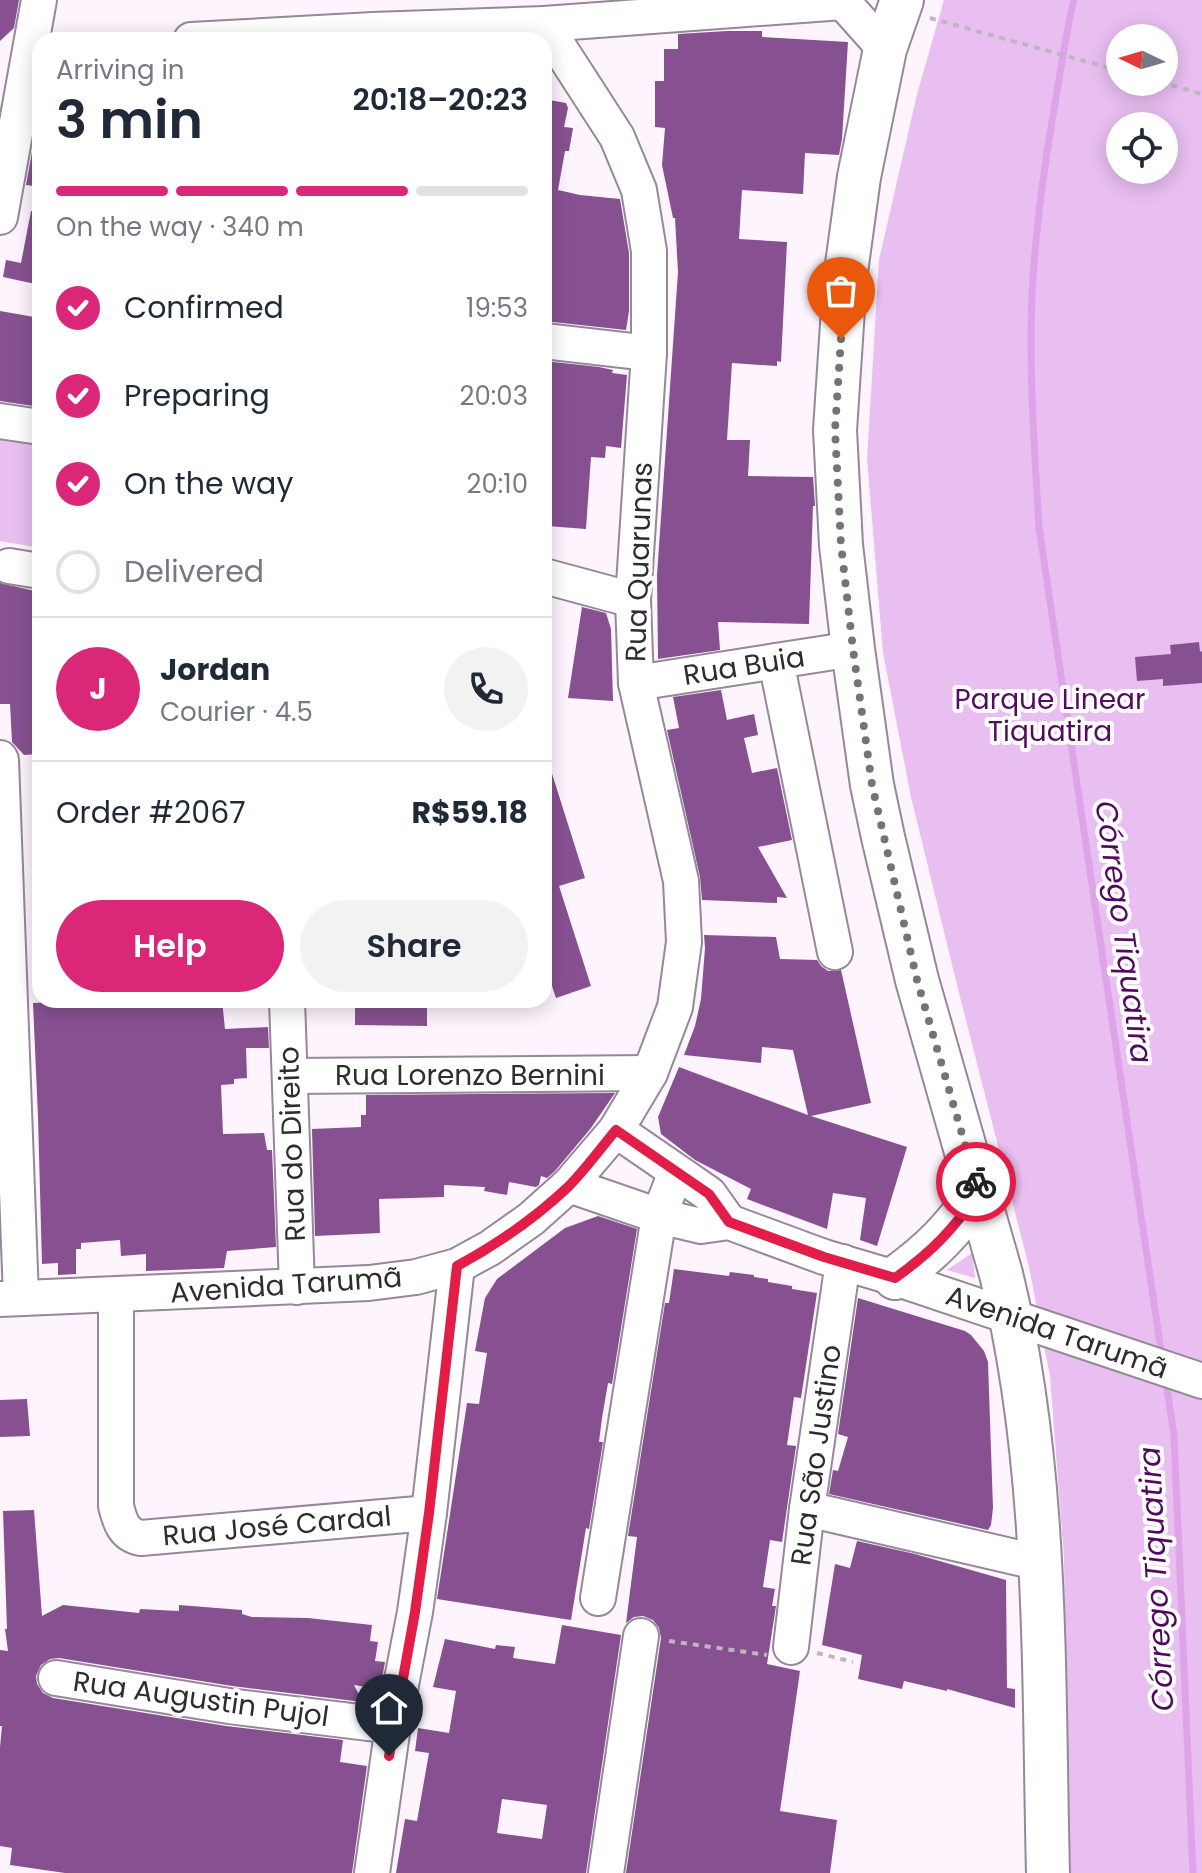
<!DOCTYPE html>
<html lang="en">
<head>
<meta charset="utf-8">
<style>
	:root { --surface:#fff; --page:#f2f2f3; --text:#1f2937; --muted:#747a83; --line:#e0e1e3; --accent:#db2777 }
	body { margin:0; font-family:Poppins,sans-serif; background:var(--page); color:var(--text); height:100vh; display:flex; flex-direction:column; font-size:30px; white-space:nowrap }
	* { box-sizing:border-box; margin:0 }
	p { font-size:26px; color:var(--muted) }
	.icon { flex:none; width:44px; height:44px; fill:none; stroke:currentColor; stroke-width:2; stroke-linecap:round; stroke-linejoin:round }
	.map { position:relative; flex:1; overflow:hidden }
	.details { position:absolute; left:32px; top:32px; width:520px; height:976px; display:flex; flex-direction:column; background:var(--surface); border-radius:24px; box-shadow:0 4px 20px #0003 }
	.details>* { flex:none }
	.needle { width:52px; rotate:275deg }
	.buttons { position:absolute; left:1106px; top:24px; display:grid; gap:16px }
	.buttons a { display:grid; place-items:center; width:72px; height:72px; border-radius:50%; background:var(--surface); box-shadow:0 4px 20px #0003; font-size:40px }
	.pin { position:absolute; display:grid; place-items:center; width:68px; height:68px; color:#fff; margin:-82px -34px; border-radius:50% 50% 50% 0; rotate:-45deg; box-shadow:0 0 8px #0007 }
	.pin .icon { rotate:45deg }
	.courier { position:absolute; display:grid; place-items:center; width:80px; height:80px; margin:-40px; border:6px solid #e11d48; border-radius:50%; background:#fff; color:#222; box-shadow:0 2px 10px #0007 }
	.summary em { font-style:normal; font-weight:600 }
	.summary div { display:flex; flex-direction:column-reverse }
	.summary { display:flex; align-items:center; justify-content:space-between; height:136px; padding:0 24px }
	h1 { font-size:52px; font-weight:600; line-height:60px }
	.bar { display:grid; grid-template-columns:repeat(4,1fr); gap:12px 8px; align-content:center; height:96px; padding:0 24px }
	.bar i { height:10px; border-radius:6px; background:var(--line) }
	.bar .current { background:var(--accent) }
	.bar p { grid-column:span 4 }
	.line { display:flex; align-items:center; gap:20px; padding:0 24px; border-top:2px solid var(--line) }
	.line div { flex:1 }
	.round { display:grid; place-items:center; flex:none; width:84px; height:84px; border-radius:42px; background:var(--page) }
	ol { padding:0 24px; list-style:none }
	li { display:flex; align-items:center; gap:24px; height:88px }
	li p { margin-inline-start:auto }
	li .icon { padding:8px; border-radius:50%; background:var(--accent); color:#fff; stroke-width:4 }
	li:last-child { color:var(--muted) }
	li i { width:44px; height:44px; border:4px solid var(--line); border-radius:50% }
	.action { display:flex; gap:16px; margin-top:auto; padding:16px 24px }
	.action a { flex:1; height:92px; border-radius:48px; background:var(--accent); color:#fff; font-size:32px; font-weight:600; line-height:92px; text-align:center }
	.action a+a { background:var(--page); color:var(--text) }
	.map>svg:first-child { display:block }
	.green { fill:#e9bff1; fill-rule:evenodd }
	.lines { fill:none; stroke-linecap:round; stroke-linejoin:round }
	.stream { stroke:#dea3e9; stroke-width:7 }
	.building { fill:#875191; fill-rule:evenodd }
	.minor-casing { stroke:#958898; stroke-width:38 }
	.major-casing { stroke:#958898; stroke-width:46 }
	.path { stroke:#beb6bf; stroke-width:4; stroke-dasharray:6 6; stroke-linecap:butt }
	.minor { stroke:#fff; stroke-width:34 }
	.major { stroke:#fff; stroke-width:42 }
	.done { stroke:#787179; stroke-width:8; stroke-dasharray:0 14.4 }
	.route { stroke:#e11d48; stroke-width:10 }
	.labels { text-anchor:middle; dominant-baseline:central; stroke-width:8; stroke-linejoin:round; paint-order:stroke }
	.street-label { font-size:28px; fill:#302a31; stroke:#fff }
	.park-label { font-size:28px; fill:#550b61; stroke:#fff }
	.water-label { font-size:30px; font-style:italic; fill:#53085f; stroke:#fff }
</style>
</head>
<body>
<div class="map">
<svg width="1202" height="1873" viewBox="0 0 1202 1873">
	<rect width="100%" height="100%" fill="#fdf4fe"/>
	<g class="green">
		<path d="M944 0H1202V1873H1069L1064 1558 1050 1376 1029 1267 958 989 911 797 883 653 867 459 879 260 917 94ZM1120 38H1164V82H1120ZM1120 126H1164V170H1120Z"/>
		<polygon points="40,432 40,548 0,541 0,433"/>
		<polygon points="972,1253 975,1278 947,1270"/>
	</g>
	<g class="lines">
		<g class="stream">
			<path d="M1074 0 1070 16C1055 102 1039 189 1033 276 1028 360 1034 444 1039 527L1162 1357"/>
			<polyline points="1166,1381 1174,1436 1193,1873"/>
		</g>
	</g>
	<g class="building">
		<polygon points="0,0 19,0 14,28 0,41"/>
		<polygon points="727,31 762,31 762,37 848,42 842,139 839,155 805,153 803,194 742,190 739,239 787,242 781,362 777,361 777,366 732,363 727,440 750,440 748,476 813,477 815,506 813,506 809,624 718,622 720,650 658,659 657,575 678,272 675,218 673,218 662,165 665,128 655,127 655,81 664,81 664,49 678,49 678,34"/>
		<polygon points="544,99 566,103 568,108 564,127 573,128 569,151 565,151 558,190 580,195 620,199 629,253 629,311 626,330 544,321"/>
		<polygon points="38,119 40,119 40,187 26,185"/>
		<polygon points="31,211 40,212 40,285 3,277 6,260 21,263"/>
		<polygon points="0,311 40,318 40,407 0,401"/>
		<polygon points="544,361 599,367 613,370 612,373 627,375 621,448 606,446 605,458 591,457 586,529 547,526 552,456 544,455"/>
		<polygon points="0,583 35,591 32,609 40,615 40,754 24,755 12,742 10,704 0,704"/>
		<polygon points="582,607 606,613 611,629 613,701 568,698"/>
		<polygon points="1199,642 1200,652 1202,651 1202,683 1163,686 1163,679 1137,681 1135,657 1171,654 1170,645"/>
		<polygon points="721,690 727,720 754,714 758,735 744,738 752,773 777,768 792,840 758,847 787,898 777,897 777,903 702,900 700,877 667,730 679,728 673,697"/>
		<polygon points="548,761 585,878 559,886 591,986 556,998 544,962 544,762"/>
		<polygon points="704,935 776,937 780,959 817,960 821,966 828,971 841,970 871,1103 811,1116 907,1147 877,1246 860,1240 866,1198 833,1193 827,1229 747,1199 751,1189 695,1160 661,1134 658,1117 679,1067 808,1115 793,1050 762,1047 761,1063 684,1055 695,1026 701,999 705,948"/>
		<polygon points="102,1000 222,1000 225,1029 268,1027 269,1048 246,1048 247,1078 234,1079 234,1084 221,1085 223,1134 264,1133 267,1150 272,1150 276,1247 227,1251 224,1268 146,1271 146,1254 121,1256 120,1240 81,1243 81,1249 76,1249 76,1274 58,1275 58,1263 42,1264 38,1117 33,1003"/>
		<polygon points="355,1000 427,1000 427,1026 355,1025"/>
		<polygon points="615,1093 591,1128 555,1171 547,1178 541,1176 539,1185 536,1187 509,1182 507,1195 484,1191 485,1187 444,1185 444,1197 379,1199 380,1233 315,1236 312,1129 361,1127 361,1115 366,1115 366,1095"/>
		<polygon points="598,1216 637,1229 612,1384 608,1383 602,1418 599,1442 603,1442 589,1529 586,1528 571,1620 437,1599 467,1403 479,1404 487,1353 475,1351 485,1298 497,1279 565,1228"/>
		<polygon points="674,1269 729,1276 730,1272 754,1275 754,1277 768,1279 768,1282 792,1286 792,1289 817,1293 801,1398 794,1397 787,1445 796,1446 782,1542 770,1540 763,1587 775,1589 772,1606 776,1606 767,1664 800,1671 780,1811 837,1820 830,1873 626,1873 661,1638 659,1628 653,1620 643,1616 634,1617 626,1623 637,1537 628,1536 665,1303 669,1303"/>
		<polygon points="858,1298 965,1331 971,1335 984,1351 988,1362 993,1508 991,1525 988,1530 829,1494 833,1470 838,1471 848,1437 838,1434"/>
		<polygon points="27,1399 30,1436 0,1437 0,1400"/>
		<polygon points="34,1510 42,1616 63,1605 139,1613 140,1609 179,1611 179,1605 242,1610 242,1614 252,1617 308,1618 372,1625 370,1641 378,1642 375,1661 385,1662 380,1689 354,1685 363,1702 232,1686 59,1658 50,1659 41,1665 36,1676 37,1684 43,1693 53,1698 226,1726 343,1740 340,1762 367,1766 352,1873 65,1873 10,1865 12,1848 0,1846 0,1747 2,1726 0,1726 0,1650 8,1651 5,1629 7,1629 3,1511"/>
		<polygon points="857,1541 915,1554 1006,1580 1007,1688 1015,1689 1015,1708 947,1689 947,1691 904,1681 902,1689 858,1679 862,1655 822,1645 835,1564 850,1568"/>
		<path d="M562 1625 621 1635 586 1873H396L405 1819 417 1821 429 1753 415 1751 418 1728 449 1733 456 1691 433 1687 445 1639 495 1649 496 1645 515 1647 513 1658 555 1664ZM502 1799 547 1805 542 1839 497 1833Z"/>
	</g>
	<g class="lines">
		<g class="minor-casing">
			<g id="minor">
				<polyline points="843,2 885,49"/>
				<polyline points="191,40 373,30 544,24 843,2"/>
				<polyline points="0,217 39,0"/>
				<polyline points="544,341 649,353"/>
				<polyline points="0,421 40,427"/>
				<polyline points="9,566 40,571"/>
				<polyline points="544,576 633,600"/>
				<polyline points="776,661 835,952"/>
				<polyline points="636,683 853,649"/>
				<polyline points="0,758 1,760 21,1298"/>
				<polyline points="287,1000 297,1287"/>
				<polyline points="290,1076 650,1073"/>
				<polyline points="616,1130 709,1194 729,1222"/>
				<polyline points="569,1185 659,1216 701,1226 729,1222 824,1257 895,1278 1202,1381"/>
				<path d="M116 1295V1506C120 1522 124 1535 141 1538L429 1513"/>
				<polyline points="0,1299 369,1283 416,1277 457,1266 490,1248 531,1219 569,1185 616,1130 650,1073 675,1007 684,942 681,881 636,683 633,600 649,353 649,251 639,190 617,137 544,24"/>
				<polyline points="807,1509 1041,1563"/>
				<polyline points="598,1598 659,1216 676,1172"/>
				<polyline points="791,1647 807,1509 843,1262"/>
				<polyline points="56,1678 229,1706 393,1726"/>
				<polyline points="372,1873 393,1726 415,1612 429,1513 457,1266"/>
				<polyline points="606,1873 641,1636"/>
			</g>
		</g>
		<g class="major-casing">
			<g id="major">
				<path d="M902 0 885 49 859 177 845 279 835 430 841 545 853 649 872 785 883 837 917 980 1001 1274C1049 1469 1043 1674 1048 1873"/>
				<path d="M895 1278C933 1251 952 1230 979 1193"/>
			</g>
		</g>
		<g class="path">
			<polyline points="930,18 1120,71"/>
			<polyline points="1160,82 1202,94"/>
			<polyline points="669,1641 767,1655"/>
			<polyline points="817,1653 853,1662"/>
		</g>
		<use href="#minor" class="minor"/>
		<use href="#major" class="major"/>
	</g>
	<g class="lines">
		<polyline class="done" points="841,339 835,430 841,545 853,649 872,785 917,980 976,1182"/>
		<path class="route" d="M389 1756 415 1612 429 1513 457 1266C498 1244 535 1218 568 1187 585 1170 600 1149 616 1130L709 1194 729 1222 824 1257 895 1278C933 1251 952 1230 979 1193L976 1182"/>
	</g>
	<g class="labels">
		<g class="street-label">
			<text transform="translate(639 562) rotate(-88)">Rua Quarunas</text>
			<text transform="translate(744 666) rotate(-9)">Rua Buia</text>
			<text x="470" y="1075">Rua Lorenzo Bernini</text>
			<text transform="translate(292 1144) rotate(-92)">Rua do Direito</text>
			<text transform="translate(286 1285) rotate(-4)">Avenida Tarumã</text>
			<text transform="translate(1057 1332) rotate(19)">Avenida Tarumã</text>
			<text transform="translate(816 1455) rotate(-82)">Rua São Justino</text>
			<text transform="translate(277 1526) rotate(-5)">Rua José Cardal</text>
			<text transform="translate(201 1699) rotate(8)">Rua Augustin Pujol</text>
		</g>
		<g class="park-label">
			<text x="1050" y="699">Parque Linear<tspan x="1050" dy="32">Tiquatira</tspan></text>
		</g>
		<g class="water-label">
			<text transform="translate(1124 932) rotate(82)">Córrego Tiquatira</text>
			<text transform="translate(1156 1579) rotate(-93)">Córrego Tiquatira</text>
		</g>
	</g>
</svg>
<div class="buttons">
<a><svg class="needle" viewBox="-14 -14 28 28"><path d="M0-13l5 13h-10z" fill="#e53935"/><path d="M0 13l5-13h-10z" fill="#747a83"/></svg></a>
<a><svg class="icon" aria-label="locate" viewBox="0 0 24 24"><circle cx="12" cy="12" r="6"/><path d="M12 2v4M12 18v4M2 12h4M18 12h4"/></svg></a>
</div>
<div class="pin" style="left:841px;top:339px;background:#ea580c"><svg class="icon" aria-label="bag" viewBox="0 0 24 24"><path d="M5 8h14l-1 12H6zM9 8a3 3 0 0 1 6 0"/></svg></div>
<div class="pin" style="left:389px;top:1756px;background:#1f2937"><svg class="icon" aria-label="home" viewBox="0 0 24 24"><path d="M3 11l9-7 9 7M6 9v11h12V9"/></svg></div>
<div class="courier" style="left:976px;top:1182px"><svg class="icon" aria-label="bike" viewBox="0 0 24 24"><circle cx="6" cy="16" r="4"/><circle cx="18" cy="16" r="4"/><path d="M6 16l4-8h5l3 8M10 8l3 8H6M13 5h3"/></svg></div>
<section class="details">
<div class="summary"><div><h1>3 min</h1><p>Arriving in</p></div><em>20:18–20:23</em></div>
<div class="bar"><i class="current"></i><i class="current"></i><i class="current"></i><i></i><p>On the way · 340 m</p></div>
<ol>
<li><svg class="icon" aria-label="check" viewBox="0 0 24 24"><path d="M5 12l5 5 9-10"/></svg>Confirmed<p>19:53</p></li>
<li><svg class="icon" aria-label="check" viewBox="0 0 24 24"><path d="M5 12l5 5 9-10"/></svg>Preparing<p>20:03</p></li>
<li><svg class="icon" aria-label="check" viewBox="0 0 24 24"><path d="M5 12l5 5 9-10"/></svg>On the way<p>20:10</p></li>
<li><i></i>Delivered</li>
</ol>
<div class="line" style="height:144px"><b class="round" style="background:var(--accent);color:#fff">J</b><div><b>Jordan</b><p>Courier · 4.5</p></div><a class="round"><svg class="icon" aria-label="phone" viewBox="0 0 24 24"><path d="M5 4h4l2 5-3 2q2 4 5 5l2-3 5 2v4C11 20 4 13 5 4z"/></svg></a></div>
<div class="line" style="height:104px"><div>Order #2067</div><b>R$59.18</b></div>
<div class="action"><a>Help</a><a>Share</a></div>
</section>
</div>
</body>
</html>
